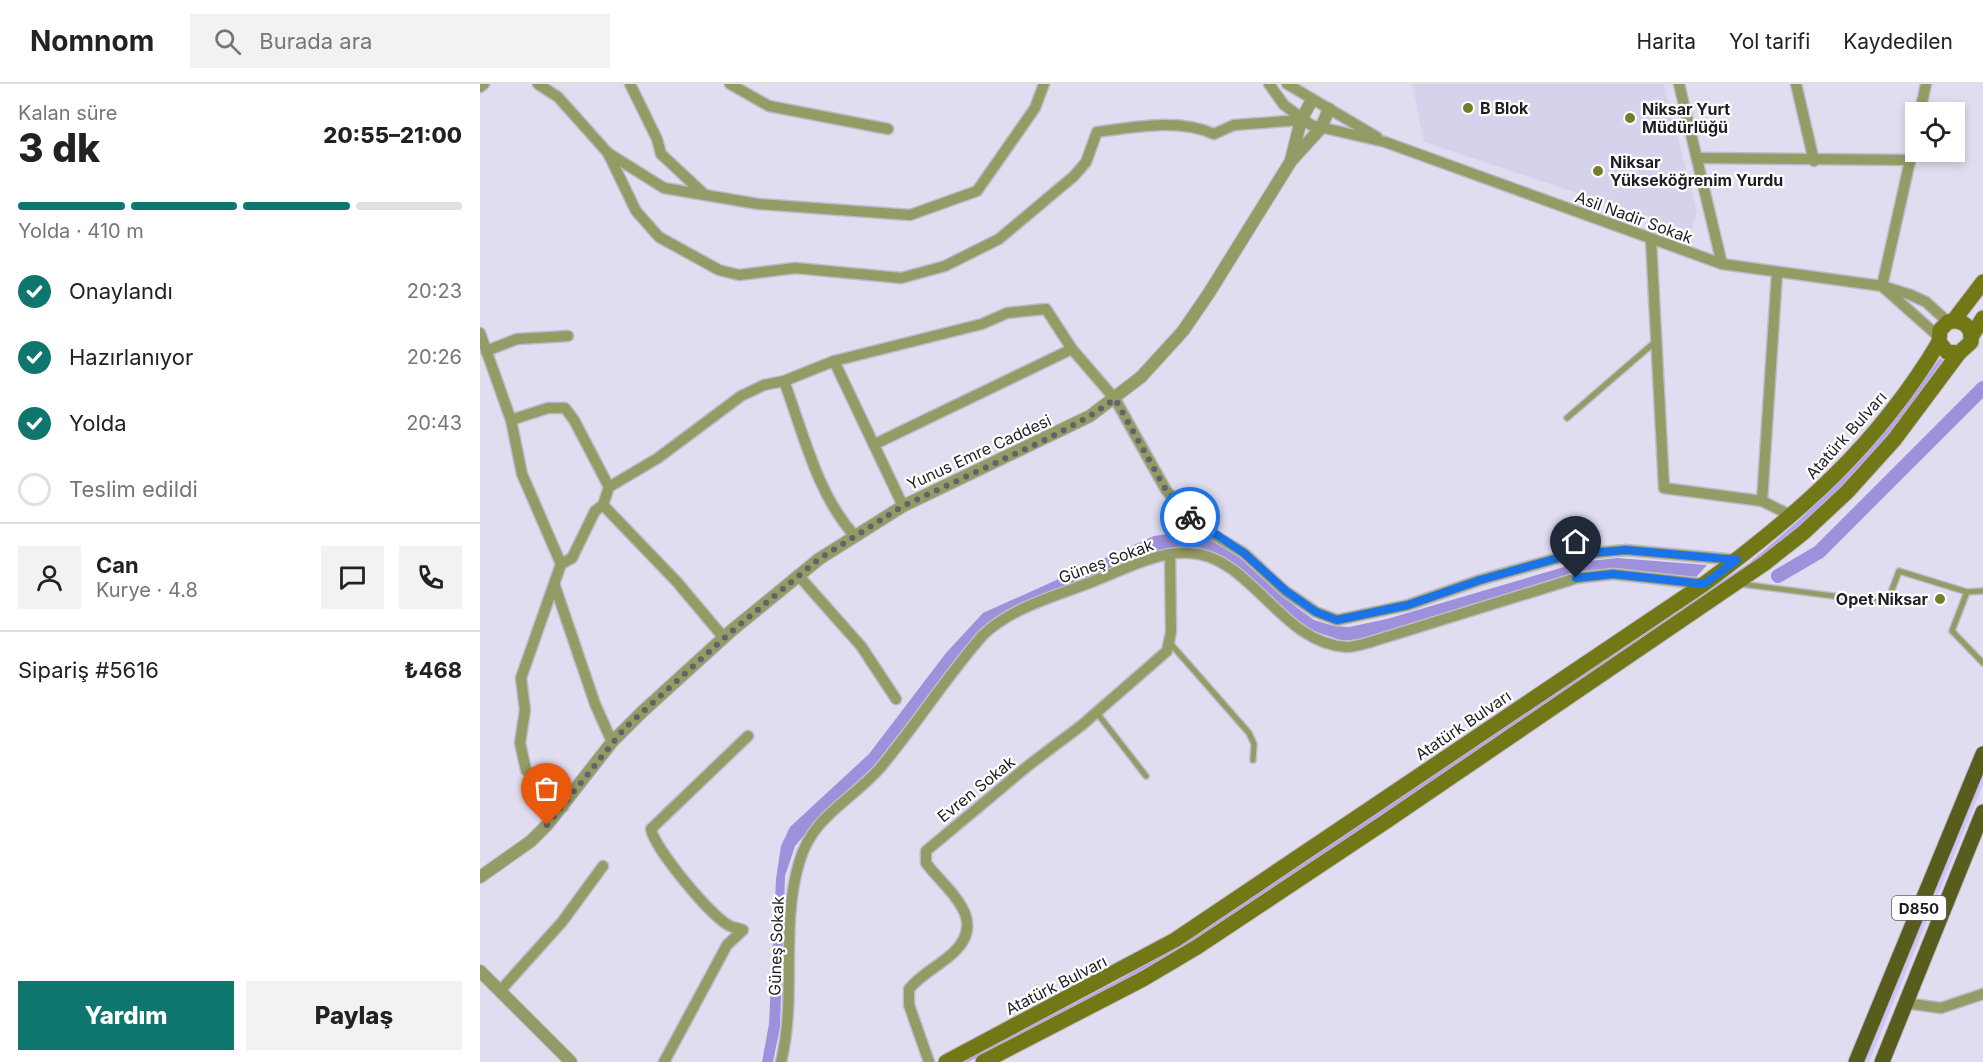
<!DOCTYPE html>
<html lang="tr">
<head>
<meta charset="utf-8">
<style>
	:root { --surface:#fff; --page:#f2f2f2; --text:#222; --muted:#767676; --line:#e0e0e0; --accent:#0f766e }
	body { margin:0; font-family:Inter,sans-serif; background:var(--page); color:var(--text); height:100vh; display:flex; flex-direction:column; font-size:22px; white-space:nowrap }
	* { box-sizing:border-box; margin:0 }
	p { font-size:20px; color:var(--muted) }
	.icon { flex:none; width:33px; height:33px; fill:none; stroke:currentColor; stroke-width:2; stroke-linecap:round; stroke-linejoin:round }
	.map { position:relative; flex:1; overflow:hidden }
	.details { display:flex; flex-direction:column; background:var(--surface); width:480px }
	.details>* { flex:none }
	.fabs { position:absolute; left:1425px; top:18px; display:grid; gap:12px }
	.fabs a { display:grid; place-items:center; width:60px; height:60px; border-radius:0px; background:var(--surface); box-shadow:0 3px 9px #0003; font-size:30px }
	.pin { position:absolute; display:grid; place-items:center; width:51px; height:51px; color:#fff; margin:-62px -26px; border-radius:50% 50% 50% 0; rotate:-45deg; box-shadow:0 0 6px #0007 }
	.pin .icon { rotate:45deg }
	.courier { position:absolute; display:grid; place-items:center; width:60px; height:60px; margin:-30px; border:4px solid #1a73e8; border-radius:50%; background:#fff; color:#222; box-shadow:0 2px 8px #0007 }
	.summary em { font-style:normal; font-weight:800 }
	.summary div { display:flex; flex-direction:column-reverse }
	.summary { display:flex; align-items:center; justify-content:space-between; height:102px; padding:0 18px }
	h1 { font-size:39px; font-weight:800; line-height:45px }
	.bar { display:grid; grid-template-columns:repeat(4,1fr); gap:9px 6px; align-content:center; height:72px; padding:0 18px }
	.bar i { height:8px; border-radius:4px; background:var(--line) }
	.bar .active { background:var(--accent) }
	.bar p { grid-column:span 4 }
	.line { display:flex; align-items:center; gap:15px; padding:0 18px; border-top:2px solid var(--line) }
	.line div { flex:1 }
	.round { display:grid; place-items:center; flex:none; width:63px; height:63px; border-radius:0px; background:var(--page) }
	ol { padding:0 18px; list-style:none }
	li { display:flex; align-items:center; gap:18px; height:66px }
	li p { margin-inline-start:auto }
	li .icon { padding:6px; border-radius:50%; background:var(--accent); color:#fff; stroke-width:4 }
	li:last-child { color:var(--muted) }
	li i { width:33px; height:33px; border:3px solid var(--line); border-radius:50% }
	.primary-button { display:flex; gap:12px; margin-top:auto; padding:12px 18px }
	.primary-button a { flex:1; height:69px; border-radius:0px; background:var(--accent); color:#fff; font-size:24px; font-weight:800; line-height:69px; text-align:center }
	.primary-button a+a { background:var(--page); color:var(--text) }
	header { display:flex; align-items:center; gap:36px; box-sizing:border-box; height:84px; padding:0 30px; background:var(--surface); border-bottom:2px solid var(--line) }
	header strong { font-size:28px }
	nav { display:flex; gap:33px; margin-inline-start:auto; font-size:21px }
	.search { width:420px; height:54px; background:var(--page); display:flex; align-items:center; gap:15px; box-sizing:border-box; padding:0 21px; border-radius:0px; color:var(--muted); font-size:22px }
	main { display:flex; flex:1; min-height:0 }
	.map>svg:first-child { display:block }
	.built { fill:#d5d2ec }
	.green { fill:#cec5fe }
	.forest { fill:#b2a4f0 }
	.water { fill:#9f90db }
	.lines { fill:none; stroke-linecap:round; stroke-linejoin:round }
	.canal { stroke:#9f90db; stroke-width:14 }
	.service-casing { stroke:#bdbbcb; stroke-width:8 }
	.minor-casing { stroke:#bdbbcb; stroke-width:13 }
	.tertiary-casing { stroke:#bdbbcb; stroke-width:14 }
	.secondary-casing { stroke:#bdbbcb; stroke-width:17 }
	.primary-casing { stroke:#bdbbcb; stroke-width:17 }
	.service { stroke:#959b64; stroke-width:5 }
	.minor { stroke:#959b64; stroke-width:10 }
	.tertiary { stroke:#959b64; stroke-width:12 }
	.secondary { stroke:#727816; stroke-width:15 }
	.primary { stroke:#585d1d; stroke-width:15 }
	.done { stroke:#63616c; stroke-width:6; stroke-dasharray:0 10.8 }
	.route { stroke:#1a73e8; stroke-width:8 }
	.poi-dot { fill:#767d27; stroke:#fff; stroke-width:2 }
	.labels { text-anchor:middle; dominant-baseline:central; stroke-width:4.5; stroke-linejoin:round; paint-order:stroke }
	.shield { fill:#fff; stroke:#626266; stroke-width:1.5 }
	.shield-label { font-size:15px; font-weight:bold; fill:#1f1e25 }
	.poi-label { font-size:16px; font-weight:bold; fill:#1f1e25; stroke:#fff; text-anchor:start }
	.street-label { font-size:16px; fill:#1f1e25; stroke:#fff }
</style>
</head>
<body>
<header>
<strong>Nomnom</strong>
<div class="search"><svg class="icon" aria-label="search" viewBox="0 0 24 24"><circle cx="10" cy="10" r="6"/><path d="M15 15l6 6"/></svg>Burada ara</div>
<nav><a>Harita</a><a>Yol tarifi</a><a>Kaydedilen</a></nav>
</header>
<main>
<section class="details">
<div class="summary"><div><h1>3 dk</h1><p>Kalan süre</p></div><em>20:55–21:00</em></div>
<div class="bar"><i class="active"></i><i class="active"></i><i class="active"></i><i></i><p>Yolda · 410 m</p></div>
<ol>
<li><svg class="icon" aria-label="check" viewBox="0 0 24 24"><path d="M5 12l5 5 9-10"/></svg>Onaylandı<p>20:23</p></li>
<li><svg class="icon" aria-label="check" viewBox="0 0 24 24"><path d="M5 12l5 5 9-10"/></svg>Hazırlanıyor<p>20:26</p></li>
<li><svg class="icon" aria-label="check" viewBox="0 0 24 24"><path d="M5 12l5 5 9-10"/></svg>Yolda<p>20:43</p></li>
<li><i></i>Teslim edildi</li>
</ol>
<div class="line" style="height:108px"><a class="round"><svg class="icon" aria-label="person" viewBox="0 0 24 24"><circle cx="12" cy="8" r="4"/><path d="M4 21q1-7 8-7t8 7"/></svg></a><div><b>Can</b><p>Kurye · 4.8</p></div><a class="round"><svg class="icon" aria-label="chat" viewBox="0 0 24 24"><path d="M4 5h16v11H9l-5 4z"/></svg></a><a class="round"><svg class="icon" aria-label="phone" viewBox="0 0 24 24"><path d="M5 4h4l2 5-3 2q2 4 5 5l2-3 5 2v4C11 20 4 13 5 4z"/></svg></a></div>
<div class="line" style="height:78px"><div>Sipariş #5616</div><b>₺468</b></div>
<div class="primary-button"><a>Yardım</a><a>Paylaş</a></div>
</section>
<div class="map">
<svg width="1503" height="978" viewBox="0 0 1503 978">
	<rect width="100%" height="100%" fill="#e0ddf0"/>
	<polygon class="built" points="932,0 1184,0 1217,128 1211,147 944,58"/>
	<polygon class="green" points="1503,690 1503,701 1389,978 1384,978"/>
	<path class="forest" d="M1460 274 1463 276C1434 316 1406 356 1372 392 1340 427 1302 456 1265 485L729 847 639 899 488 978H482L639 896 729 843 1269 479C1345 417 1404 355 1460 274Z"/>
	<polygon class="water" points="711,447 746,461 816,523 834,536 854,542 869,543 907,535 1101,478 1137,474 1227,481 1216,493 1134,486 1087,492 892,553 863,557 825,544 750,478 727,467 712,464 698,464 662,472 515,534 483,567 394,682 345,727 315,762 305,792 300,943 293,978 282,978 289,940 296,795 301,762 310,743 389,670 466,569 503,529 674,452"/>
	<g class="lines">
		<polyline class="canal" points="1298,492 1339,468 1503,304"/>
		<g class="service-casing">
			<g id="service">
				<polyline points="1087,334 1175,258"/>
				<polyline points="1261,500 1407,519 1419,487 1487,508 1503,507"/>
				<polyline points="1487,508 1472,547 1503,579"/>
				<polyline points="690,559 769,649 774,660 773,676"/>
				<polyline points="617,629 666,692"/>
			</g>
		</g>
		<g class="minor-casing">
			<g id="minor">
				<polyline points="58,0 78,13 128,69 184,104 278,120 430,131 497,107 555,24 564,0"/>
				<polyline points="150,0 177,55 181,70 225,111"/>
				<polyline points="250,0 289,22 408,45"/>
				<polyline points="789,0 804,21 831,41 905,58 1242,180 1402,202 1431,211 1446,218 1468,238"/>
				<polyline points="807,0 897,53"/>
				<polyline points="1199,0 1242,180"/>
				<polyline points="1316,0 1334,77"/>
				<polyline points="0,3 4,0"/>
				<polyline points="1440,28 1446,0"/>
				<path d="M128 69 156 127 179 153 239 186 259 191 315 184 421 194 465 182 519 155 594 92 606 78 617 48C654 43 700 34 734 50L754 41 821 36"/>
				<polyline points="1217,74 1430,76"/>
				<polyline points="1171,156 1184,404 1282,417"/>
				<polyline points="1297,189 1282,417 1312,432"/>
				<polyline points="1402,202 1436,50"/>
				<polyline points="1404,204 1458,252"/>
				<polyline points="0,249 31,336 42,390 81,480 41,594 45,626 40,659 46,686 83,723"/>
				<polyline points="6,267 37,255 88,252"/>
				<polyline points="354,277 423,422"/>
				<path d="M304 297C323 348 337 410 374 451"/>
				<polyline points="31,336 68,324 85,324 94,336 129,403"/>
				<polyline points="395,360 592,265"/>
				<polyline points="123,421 197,498 244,554"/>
				<polyline points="81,480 92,474 115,427 123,421 129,403 178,374 261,312 284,301 304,297 354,277 502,240 527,229 566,225 592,265 635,315 686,406 714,439 764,469 805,507 836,528 857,536 928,521 1000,496 1089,471 1146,466 1257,476"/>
				<polyline points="318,491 381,562 416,615"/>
				<polyline points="75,502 115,620 132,658"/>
				<polyline points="20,907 82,838 123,782"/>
				<polyline points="1425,919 1461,924 1503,910"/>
				<path d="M184 978 247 861 263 846C259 844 254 844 250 842 232 834 174 764 171 745L268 652"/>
				<path d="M301 978C317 913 300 844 319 779 332 732 370 718 400 684 436 641 466 593 503 551 531 524 573 513 609 499 639 488 676 467 709 469 771 471 800 559 866 563 876 563 887 559 897 556L1097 494 1133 490 1224 500"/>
				<path d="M449 978 429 921V905C441 890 459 882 473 869 510 835 466 806 446 779V767L549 681 602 641 687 567 691 548 690 471"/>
			</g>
		</g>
		<g class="tertiary-casing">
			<g id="tertiary">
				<polyline points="811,76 821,36 832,16"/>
				<polyline points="0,793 51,757 67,741 132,658 162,628 251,547 339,475 423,422 610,332 661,293 703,247 729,209 811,77 841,44 849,25"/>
				<polyline points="0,887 91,978"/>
			</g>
		</g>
		<g class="secondary-casing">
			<g id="secondary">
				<polyline points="1474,236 1503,198"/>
				<polyline points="1491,253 1503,234"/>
				<path d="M466 978 695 856 1224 500C1319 430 1398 361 1459 258"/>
				<path d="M503 978 663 895 717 863 905 738 1285 479 1323 449 1367 408 1414 356 1479 269 1491 258C1493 243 1482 234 1468 238L1460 246 1459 258 1467 268 1479 269"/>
			</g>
		</g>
		<g class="primary-casing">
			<g id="primary">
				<polyline points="1376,978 1503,670"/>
				<polyline points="1402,978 1503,728"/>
			</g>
		</g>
		<use href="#service" class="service"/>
		<use href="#minor" class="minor"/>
		<use href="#tertiary" class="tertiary"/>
		<use href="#secondary" class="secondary"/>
		<use href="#primary" class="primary"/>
	</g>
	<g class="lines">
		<polyline class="done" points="67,741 144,645 251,548 339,475 423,422 569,354 610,332 635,315 686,406 710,433"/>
		<polyline class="route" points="710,433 764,469 806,507 836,528 857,536 928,521 1000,496 1089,471 1146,466 1257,476 1224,500 1133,490 1096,494"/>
	</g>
	<g class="poi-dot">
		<circle cx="988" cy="24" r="6"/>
		<circle cx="1150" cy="34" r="6"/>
		<circle cx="1118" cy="87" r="6"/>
		<circle cx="1460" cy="515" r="6"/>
	</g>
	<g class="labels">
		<rect class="shield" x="1412" y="812" width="54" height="24" rx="4.5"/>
		<g class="shield-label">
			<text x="1439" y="824">D850</text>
		</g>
		<g class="poi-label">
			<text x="1000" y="24">B Blok</text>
			<text x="1162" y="25">Niksar Yurt<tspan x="1162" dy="18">Müdürlüğü</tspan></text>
			<text x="1130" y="78">Niksar<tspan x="1130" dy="18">Yükseköğrenim Yurdu</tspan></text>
			<text x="1448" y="515" text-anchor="end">Opet Niksar</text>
		</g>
		<g class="street-label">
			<text transform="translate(1154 133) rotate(20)">Asil Nadir Sokak</text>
			<text transform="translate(1366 351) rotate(-48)">Atatürk Bulvarı</text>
			<text transform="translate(499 368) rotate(-25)">Yunus Emre Caddesi</text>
			<text transform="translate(626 477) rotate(-20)">Güneş Sokak</text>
			<text transform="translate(983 641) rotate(-34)">Atatürk Bulvarı</text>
			<text transform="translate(496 705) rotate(-39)">Evren Sokak</text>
			<text transform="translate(296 862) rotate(-88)">Güneş Sokak</text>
			<text transform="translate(576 901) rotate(-27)">Atatürk Bulvarı</text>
		</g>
	</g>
</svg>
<div class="fabs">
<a><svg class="icon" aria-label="locate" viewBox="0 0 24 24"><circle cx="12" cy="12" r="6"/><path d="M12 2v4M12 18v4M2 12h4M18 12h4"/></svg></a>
</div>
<div class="pin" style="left:67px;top:741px;background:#ea580c"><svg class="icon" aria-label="bag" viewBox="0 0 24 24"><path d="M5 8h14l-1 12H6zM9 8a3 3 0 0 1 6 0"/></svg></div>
<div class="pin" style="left:1096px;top:494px;background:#1f2937"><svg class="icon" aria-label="home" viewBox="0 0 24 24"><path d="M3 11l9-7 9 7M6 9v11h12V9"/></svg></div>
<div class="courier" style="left:710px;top:433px"><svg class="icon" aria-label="bike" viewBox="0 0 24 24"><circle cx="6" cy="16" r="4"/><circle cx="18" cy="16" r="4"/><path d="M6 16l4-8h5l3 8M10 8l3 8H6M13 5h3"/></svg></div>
</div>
</main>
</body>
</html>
